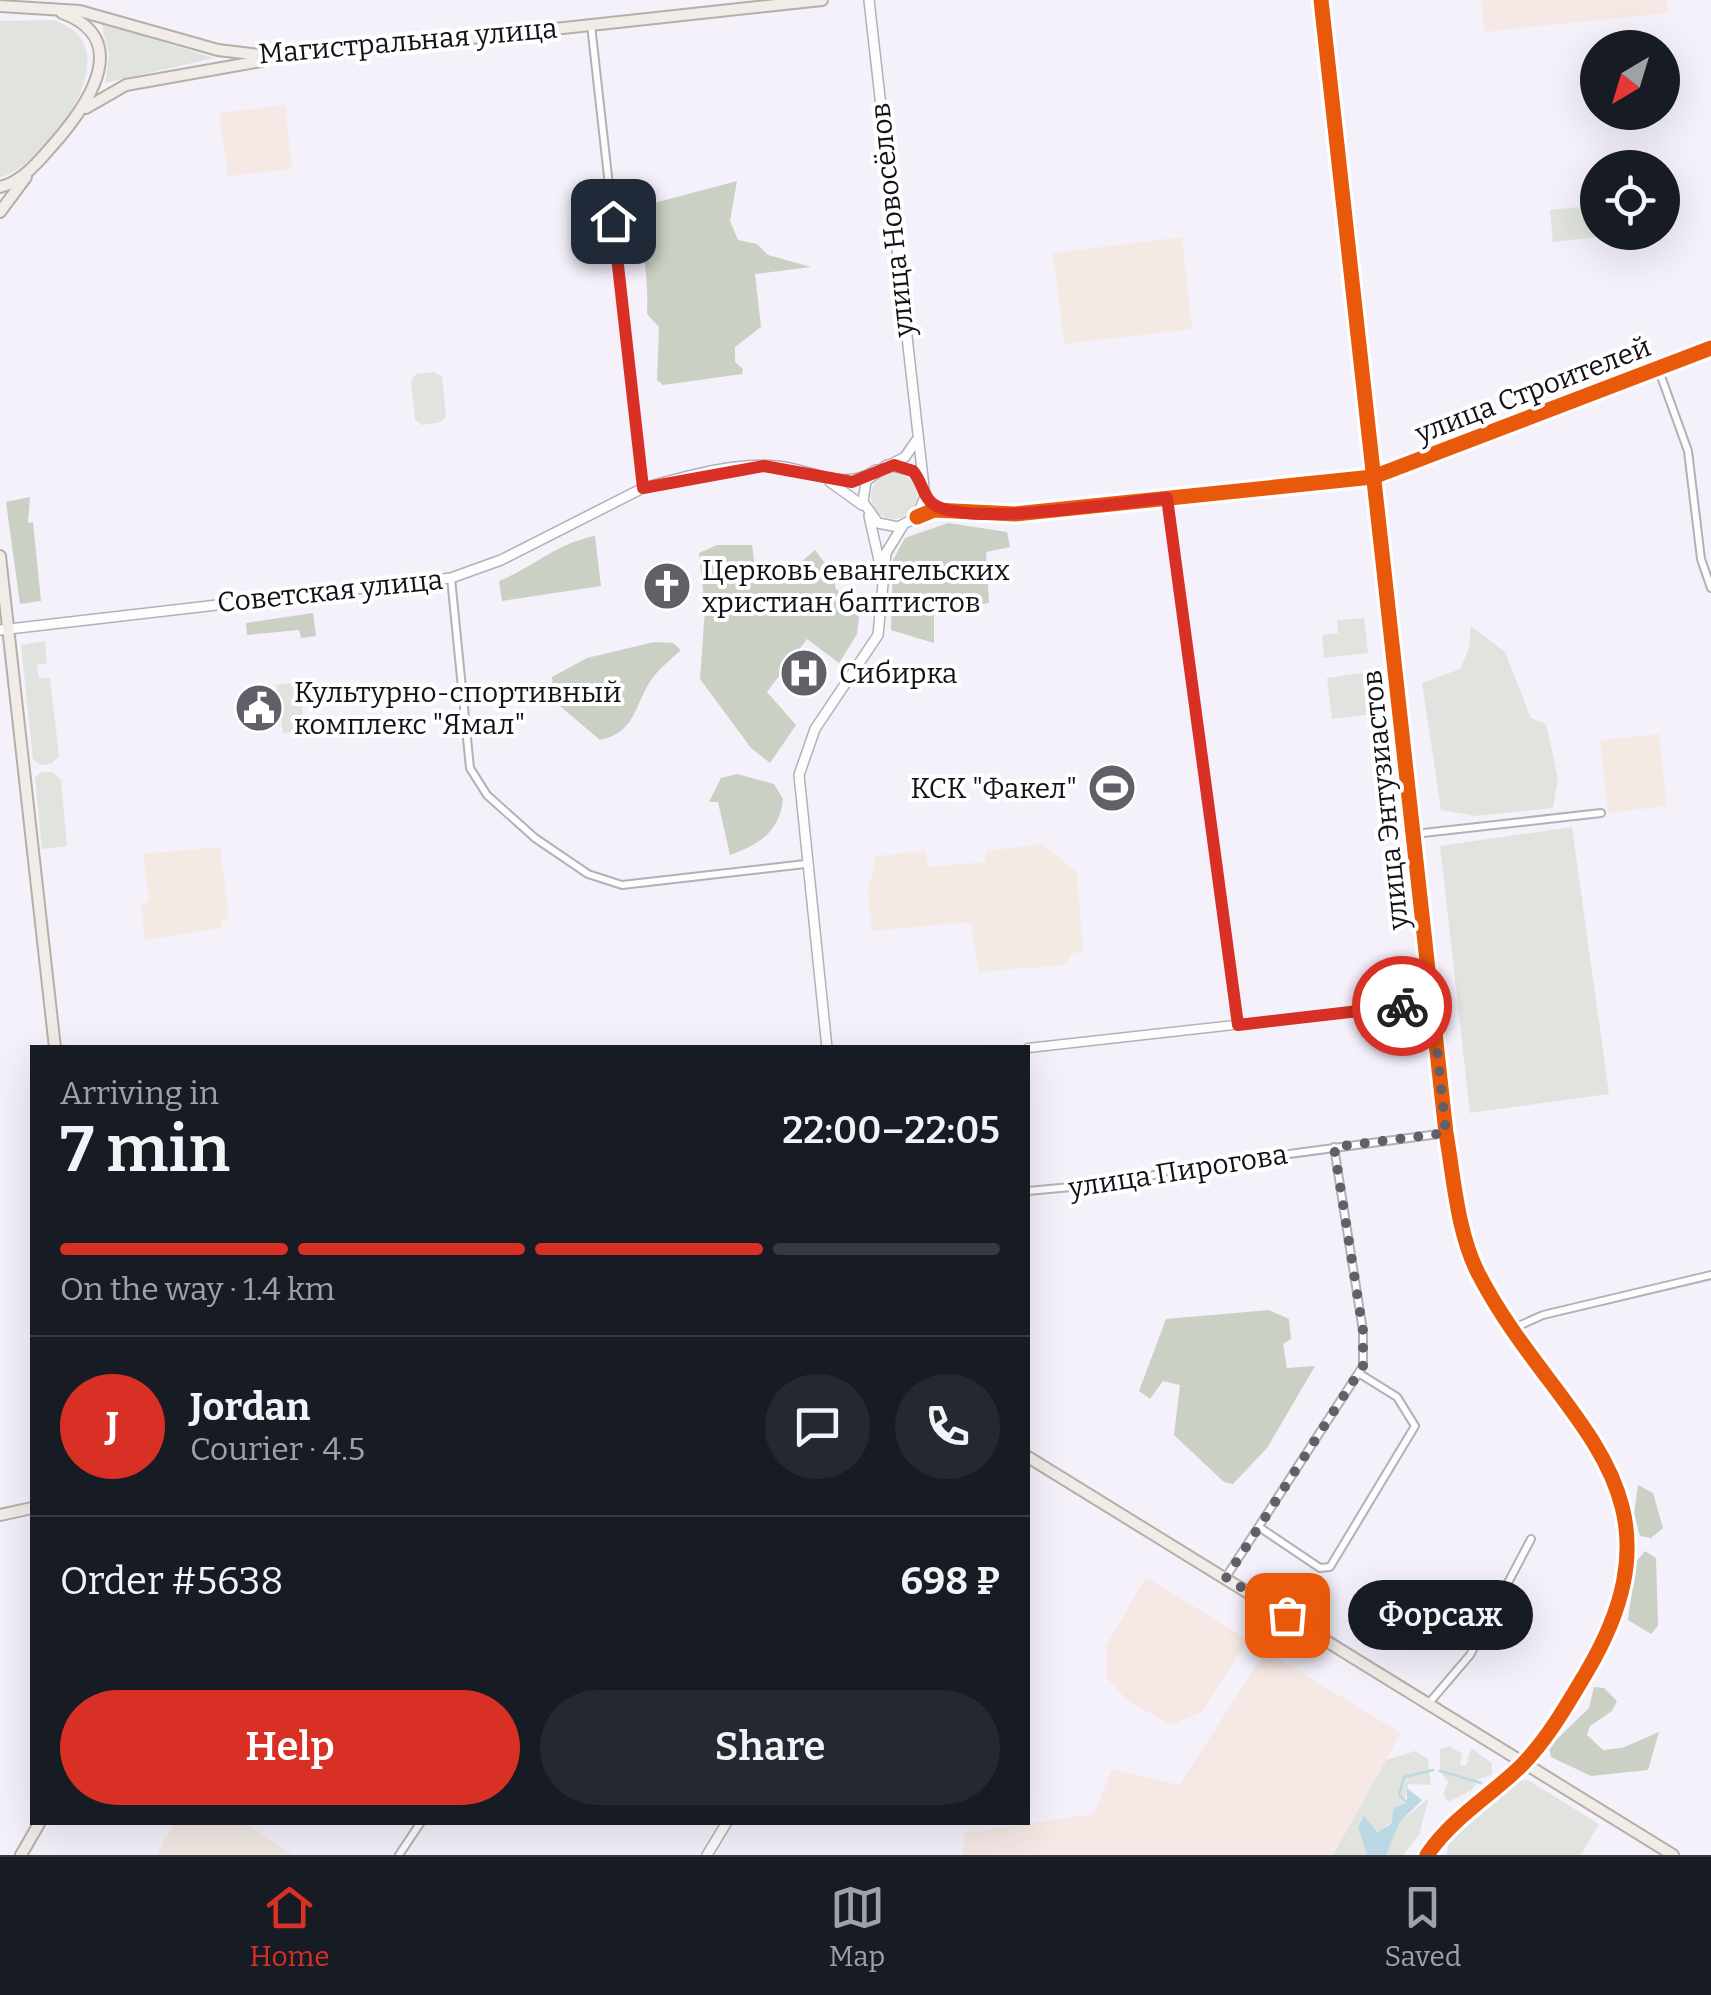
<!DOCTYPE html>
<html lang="en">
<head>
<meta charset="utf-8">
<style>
	:root { --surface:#171b24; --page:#242831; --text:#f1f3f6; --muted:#9ea1a6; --line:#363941; --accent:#d93025 }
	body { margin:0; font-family:Bitter,serif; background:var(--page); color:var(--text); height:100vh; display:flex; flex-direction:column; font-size:38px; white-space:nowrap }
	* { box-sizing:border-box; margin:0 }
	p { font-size:32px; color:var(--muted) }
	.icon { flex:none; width:55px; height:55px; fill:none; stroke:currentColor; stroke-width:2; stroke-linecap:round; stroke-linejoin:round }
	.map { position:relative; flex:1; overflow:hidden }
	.side { position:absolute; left:30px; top:1045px; width:1000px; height:780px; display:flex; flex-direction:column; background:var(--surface); border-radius:0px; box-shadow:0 10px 40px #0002 }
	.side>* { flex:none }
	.needle { width:65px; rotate:218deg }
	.buttons { position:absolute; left:1580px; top:30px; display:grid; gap:20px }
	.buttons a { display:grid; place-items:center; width:100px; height:100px; border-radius:50%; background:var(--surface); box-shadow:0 10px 40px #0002; font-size:50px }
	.pin { position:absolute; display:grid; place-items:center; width:85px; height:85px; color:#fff; margin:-42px; border-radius:20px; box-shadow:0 5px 15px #0006 }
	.courier { position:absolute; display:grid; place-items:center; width:100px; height:100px; margin:-50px; border:8px solid #d93025; border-radius:50%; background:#fff; color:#222; box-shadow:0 2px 12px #0007 }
	.bubble { position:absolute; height:70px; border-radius:35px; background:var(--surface); box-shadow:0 10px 40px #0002; font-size:32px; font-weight:600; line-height:70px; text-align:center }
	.overview em { font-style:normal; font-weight:600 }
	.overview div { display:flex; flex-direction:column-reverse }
	.overview { display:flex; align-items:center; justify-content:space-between; height:170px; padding:0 30px }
	h1 { font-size:65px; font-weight:600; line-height:75px }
	.bar { display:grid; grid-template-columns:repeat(4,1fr); gap:15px 10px; align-content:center; height:120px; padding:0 30px }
	.bar i { height:12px; border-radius:8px; background:var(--line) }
	.bar .current { background:var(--accent) }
	.bar p { grid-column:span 4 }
	.line { display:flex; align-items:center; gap:25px; padding:0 30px; border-top:2px solid var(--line) }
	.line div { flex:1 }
	.round { display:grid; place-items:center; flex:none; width:105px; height:105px; border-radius:52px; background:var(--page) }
	.primary-button { display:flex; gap:20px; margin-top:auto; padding:20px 30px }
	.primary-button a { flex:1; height:115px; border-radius:60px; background:var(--accent); color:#fff; font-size:40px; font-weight:600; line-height:115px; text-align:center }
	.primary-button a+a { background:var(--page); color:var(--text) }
	.menu { display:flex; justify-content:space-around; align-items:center; height:140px; border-top:2px solid var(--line); background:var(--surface); font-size:28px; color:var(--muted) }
	.menu a { display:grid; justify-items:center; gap:5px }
	.menu .current { color:var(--accent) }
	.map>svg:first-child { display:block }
	.industrial { fill:#f6e9e5 }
	.education { fill:#f3eae4 }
	.green { fill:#e1e4de }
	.forest { fill:#cad0c3 }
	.water { fill:#bdd8e5 }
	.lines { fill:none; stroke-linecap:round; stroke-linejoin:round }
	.stream { stroke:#bdd8e5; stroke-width:2.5 }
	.minor-casing { stroke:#b3b0b8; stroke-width:10 }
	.tertiary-casing { stroke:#b3b0b8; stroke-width:11 }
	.secondary-casing { stroke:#b3b0b8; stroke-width:12 }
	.primary-casing { stroke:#b6aea7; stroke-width:14 }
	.minor { stroke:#fdfdfe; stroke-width:6 }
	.tertiary { stroke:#fdfdfe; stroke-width:8 }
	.secondary { stroke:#fdfdfe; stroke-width:9 }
	.primary { stroke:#f1ece7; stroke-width:10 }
	.cycleway-casing { stroke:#fff; stroke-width:21 }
	.cycleway { stroke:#e8590c; stroke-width:15 }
	.done { stroke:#625f68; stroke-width:10; stroke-dasharray:0 18 }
	.route { stroke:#d93025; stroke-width:12 }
	.labels { text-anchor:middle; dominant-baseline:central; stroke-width:8; stroke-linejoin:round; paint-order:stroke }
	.street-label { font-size:28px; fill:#141119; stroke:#fff }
	.poi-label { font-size:28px; fill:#141119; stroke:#fff; text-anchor:start }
</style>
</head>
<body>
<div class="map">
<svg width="1711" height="1855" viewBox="0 0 1711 1855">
	<rect width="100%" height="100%" fill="#f4f1fb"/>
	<g class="industrial">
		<polygon points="1481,0 1667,0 1668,13 1484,32"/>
		<polygon points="285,105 292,169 228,176 219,113"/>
		<polygon points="1146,1577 1248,1640 1202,1712 1171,1725 1128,1701 1106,1677 1106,1646"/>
		<polygon points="1266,1651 1401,1733 1333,1855 963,1855 964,1833 1094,1814 1112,1769 1179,1785"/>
	</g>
	<g class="education">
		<polygon points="1182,237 1192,329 1064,344 1053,253"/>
		<polygon points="1659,734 1667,806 1608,813 1600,740"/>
		<polygon points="1043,844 1077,873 1083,952 1073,953 1065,965 979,972 971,922 872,931 868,892 876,856 926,851 928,867 985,862 986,851"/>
		<polygon points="220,847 229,919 222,920 222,928 145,940 141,903 149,902 143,854"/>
		<polygon points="174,1823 245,1823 294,1855 157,1855"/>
	</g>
	<g class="green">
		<path d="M53 20C141 47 37 172 0 177V21Z"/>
		<polygon points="101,23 214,58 105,83 109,55"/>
		<polygon points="1597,205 1598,232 1606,236 1553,242 1550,210"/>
		<polygon points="434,372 442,377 446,416 441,422 422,425 415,420 411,381 416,374"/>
		<circle cx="894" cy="496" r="23"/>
		<polygon points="1364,618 1368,653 1324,658 1322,635 1338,633 1337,620"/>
		<polygon points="1471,626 1505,652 1531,718 1546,724 1558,778 1553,808 1476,816 1441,810 1422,683 1460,669 1469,648"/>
		<polygon points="45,641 47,663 37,665 39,678 50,678 59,756 51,764 40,765 33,759 21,645"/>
		<polygon points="1368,672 1373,714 1332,719 1327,678"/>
		<polygon points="299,682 305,731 283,733 276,685"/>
		<polygon points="42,772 53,772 61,780 67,846 42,849 35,777"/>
		<polygon points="1572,827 1609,1094 1470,1113 1440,846"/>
		<polygon points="1450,1746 1462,1754 1460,1765 1466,1766 1471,1748 1492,1763 1492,1775 1478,1779 1472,1790 1448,1802 1443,1794 1448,1782 1440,1771 1440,1749"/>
		<path d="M1415 1751 1428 1759 1431 1785 1408 1784C1405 1807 1398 1820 1377 1832L1364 1817 1359 1827 1367 1855H1333L1386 1760Z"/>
		<polygon points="1528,1780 1599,1824 1581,1855 1447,1855 1448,1843 1519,1781"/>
		<polygon points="1429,1798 1419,1835 1403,1855 1386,1855 1400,1822"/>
	</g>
	<g class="forest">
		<path d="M737 181 730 221 738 240 757 244 768 255 811 267 755 274 761 327 735 347V362L743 369 742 374 663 385 657 380 659 327 647 314C649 277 641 244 639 207Z"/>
		<polygon points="30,497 28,523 33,522 41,601 20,604 6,502"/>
		<polygon points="948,523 1007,532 1010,547 986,552 989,603 934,609 934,643 891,630 893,560 905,538"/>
		<path d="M595 536 601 586 502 601 499 581C534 567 557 543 595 536Z"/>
		<polygon points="717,545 752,545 755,567 801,562 815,550 825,563 836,567 835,587 859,617 857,634 839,663 807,639 767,692 796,725 770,763 751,748 700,679 705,609 699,553"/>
		<polygon points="313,613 316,636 301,638 299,630 247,635 246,623"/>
		<path d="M654 642 673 643 681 650C670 660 659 669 651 680 634 706 636 732 600 740L554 701 552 677 587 658Z"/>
		<path d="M737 774 774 784 783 799C780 831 759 845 730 855L718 802H709L721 778Z"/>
		<polygon points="1269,1310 1289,1319 1291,1339 1283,1344 1287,1368 1315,1366 1267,1448 1233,1484 1224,1482 1174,1435 1180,1385 1163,1381 1150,1399 1139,1391 1166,1319"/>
		<polygon points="1638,1485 1653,1493 1663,1528 1651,1538 1640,1536 1634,1514"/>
		<polygon points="1645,1551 1656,1558 1658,1626 1651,1634 1628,1620 1636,1562"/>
		<polygon points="1594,1687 1604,1688 1617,1701 1612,1711 1590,1726 1587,1735 1603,1750 1622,1748 1659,1732 1648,1770 1591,1776 1551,1757 1549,1747 1589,1708"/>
	</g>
	<polygon class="water" points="1407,1788 1422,1800 1400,1822 1386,1855 1367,1855 1358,1827 1364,1816 1377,1832 1391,1824 1394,1808 1407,1802"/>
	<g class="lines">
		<g class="stream">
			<polyline points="1440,1771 1481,1783"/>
			<polyline points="1407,1802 1399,1795 1404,1777 1433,1770"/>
		</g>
		<g class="minor-casing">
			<g id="minor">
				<polyline points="591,25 643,488"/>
				<polyline points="1658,368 1688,451 1701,559 1711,588"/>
				<polyline points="1373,477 1711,348"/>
				<polyline points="1167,499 1238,1025"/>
				<polyline points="451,578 470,768 487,795 535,838 588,874 622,885 805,864"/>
				<polyline points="1414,834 1601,813"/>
				<polyline points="1028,1191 1135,1181 1170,1170 1446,1133"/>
				<polyline points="1514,1328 1543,1315 1711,1275"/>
				<polyline points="1259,1527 1320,1568 1330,1567 1415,1426 1397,1397 1360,1374"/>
				<polyline points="1226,1577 1363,1366 1363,1331 1334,1147"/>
				<polyline points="1429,1703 1470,1655 1531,1539"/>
				<polyline points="399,1855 421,1822"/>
			</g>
		</g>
		<g class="tertiary-casing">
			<g id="tertiary">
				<path d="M1321 0 1446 1133C1454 1179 1457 1231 1478 1273 1554 1421 1698 1485 1586 1673 1567 1705 1547 1740 1521 1766 1489 1797 1452 1818 1427 1855"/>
				<polyline points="917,517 934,510 1015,514 1373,477"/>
				<polyline points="1028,1048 1432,1003"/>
			</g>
		</g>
		<g class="secondary-casing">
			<g id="secondary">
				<polyline points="869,0 925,496 917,517 898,527 878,523 863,502 866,481 887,465 913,471 924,488"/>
				<polyline points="891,464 905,457 916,441"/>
				<polyline points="830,482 862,505"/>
				<polyline points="869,516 881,569"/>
				<path d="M0 630 451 578 501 560 643 488C684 477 734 462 777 466 812 469 843 493 876 470"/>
				<polyline points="827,1048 799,775 815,729 878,635 886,553 902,527"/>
				<polyline points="707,1855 727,1822"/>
			</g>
		</g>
		<g class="primary-casing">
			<g id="primary">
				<polyline points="0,6 80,11 218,50 286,58 822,0"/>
				<polyline points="86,108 126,85 261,61"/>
				<path d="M0 187C25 181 43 156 59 138 91 100 131 38 62 13"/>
				<polyline points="0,212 26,177"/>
				<polyline points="0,556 55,1048"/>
				<polyline points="1028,1457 1673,1855"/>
				<polyline points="0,1515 32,1508"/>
				<polyline points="21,1855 40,1822"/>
			</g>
		</g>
		<use href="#minor" class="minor"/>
		<use href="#tertiary" class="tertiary"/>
		<use href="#secondary" class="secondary"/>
		<use href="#primary" class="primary"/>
		<g class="cycleway-casing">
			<g id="cycleway">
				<path d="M1321 0 1446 1133C1454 1179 1457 1231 1478 1273 1554 1421 1698 1485 1586 1673 1567 1705 1547 1740 1521 1766 1489 1797 1452 1818 1427 1855"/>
				<polyline points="917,517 934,510 1015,514 1373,477 1711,348"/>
			</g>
		</g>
		<use href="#cycleway" class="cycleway"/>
	</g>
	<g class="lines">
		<polyline class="done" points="1287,1615 1226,1578 1363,1366 1363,1331 1334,1147 1446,1133 1432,1003 1402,1006"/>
		<path class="route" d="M613 221 643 488 764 466 852 482 894 465 913 471C922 481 923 497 933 504 967 528 1121 502 1167 498L1238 1025 1402 1006"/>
	</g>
	<defs>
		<g id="church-disc" transform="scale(2.5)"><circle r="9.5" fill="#625f68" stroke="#fff"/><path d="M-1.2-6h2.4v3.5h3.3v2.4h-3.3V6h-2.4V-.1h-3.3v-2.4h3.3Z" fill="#fff"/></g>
		<g id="hospital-disc" transform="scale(2.5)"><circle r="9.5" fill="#625f68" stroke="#fff"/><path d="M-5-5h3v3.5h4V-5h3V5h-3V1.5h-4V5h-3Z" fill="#fff"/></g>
		<g id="civic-disc" transform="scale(2.5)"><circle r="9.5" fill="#625f68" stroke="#fff"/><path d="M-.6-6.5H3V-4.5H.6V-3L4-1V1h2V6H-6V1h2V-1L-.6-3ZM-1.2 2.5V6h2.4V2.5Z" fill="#fff"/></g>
		<g id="stadium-disc" transform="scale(2.5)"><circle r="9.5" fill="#625f68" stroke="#fff"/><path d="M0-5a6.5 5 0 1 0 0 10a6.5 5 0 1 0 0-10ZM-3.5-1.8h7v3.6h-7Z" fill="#fff"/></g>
	</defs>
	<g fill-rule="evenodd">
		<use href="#church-disc" x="667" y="586"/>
		<use href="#hospital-disc" x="804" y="673"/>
		<use href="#civic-disc" x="259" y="708"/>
		<use href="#stadium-disc" x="1112" y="788"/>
	</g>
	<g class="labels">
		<g class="street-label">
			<text transform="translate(408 41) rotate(-5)">Магистральная улица</text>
			<text transform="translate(892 220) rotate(-96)">улица Новосёлов</text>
			<text transform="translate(1533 390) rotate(-21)">улица Строителей</text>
			<text transform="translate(330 591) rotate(-6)">Советская улица</text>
			<text transform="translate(1385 800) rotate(-96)">улица Энтузиастов</text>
			<text transform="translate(1178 1171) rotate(-9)">улица Пирогова</text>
		</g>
		<g class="poi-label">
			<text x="702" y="570">Церковь евангельских<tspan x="702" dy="32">христиан баптистов</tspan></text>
			<text x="839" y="673">Сибирка</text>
			<text x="294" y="692">Культурно-спортивный<tspan x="294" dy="32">комплекс "Ямал"</tspan></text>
			<text x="1077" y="788" text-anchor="end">КСК "Факел"</text>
		</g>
	</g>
</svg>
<div class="buttons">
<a><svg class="needle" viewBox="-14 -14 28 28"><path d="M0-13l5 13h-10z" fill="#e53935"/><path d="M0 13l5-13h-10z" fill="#9ea1a6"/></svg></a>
<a><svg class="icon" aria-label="locate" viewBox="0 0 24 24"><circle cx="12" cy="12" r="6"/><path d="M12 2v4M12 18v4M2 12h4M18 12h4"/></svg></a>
</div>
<div class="pin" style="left:1287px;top:1615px;background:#ea580c"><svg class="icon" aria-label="bag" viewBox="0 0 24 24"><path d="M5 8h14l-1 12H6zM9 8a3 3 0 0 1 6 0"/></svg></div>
<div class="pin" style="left:613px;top:221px;background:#1f2937"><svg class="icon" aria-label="home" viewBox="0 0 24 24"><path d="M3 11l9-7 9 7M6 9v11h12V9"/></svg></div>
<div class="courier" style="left:1402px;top:1006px"><svg class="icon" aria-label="bike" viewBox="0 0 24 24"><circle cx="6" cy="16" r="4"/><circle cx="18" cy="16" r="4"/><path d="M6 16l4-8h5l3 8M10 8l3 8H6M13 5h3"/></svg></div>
<div class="bubble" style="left:1348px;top:1580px;width:185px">Форсаж</div>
<section class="side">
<div class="overview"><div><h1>7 min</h1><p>Arriving in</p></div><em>22:00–22:05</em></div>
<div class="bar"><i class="current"></i><i class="current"></i><i class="current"></i><i></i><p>On the way · 1.4 km</p></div>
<div class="line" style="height:180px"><b class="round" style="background:var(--accent);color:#fff">J</b><div><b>Jordan</b><p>Courier · 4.5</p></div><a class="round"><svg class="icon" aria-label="chat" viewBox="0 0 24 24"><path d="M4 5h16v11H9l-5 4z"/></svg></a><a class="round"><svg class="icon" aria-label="phone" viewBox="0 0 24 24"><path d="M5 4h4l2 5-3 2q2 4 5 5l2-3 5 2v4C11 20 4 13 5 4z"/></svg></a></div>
<div class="line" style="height:130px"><div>Order #5638</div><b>698 ₽</b></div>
<div class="primary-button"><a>Help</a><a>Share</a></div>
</section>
</div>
<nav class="menu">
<a class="current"><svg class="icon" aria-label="home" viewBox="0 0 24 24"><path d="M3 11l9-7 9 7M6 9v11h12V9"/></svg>Home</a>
<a><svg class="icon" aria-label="map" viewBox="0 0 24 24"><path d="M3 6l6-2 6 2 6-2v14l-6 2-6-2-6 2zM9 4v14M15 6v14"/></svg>Map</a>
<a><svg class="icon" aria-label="saved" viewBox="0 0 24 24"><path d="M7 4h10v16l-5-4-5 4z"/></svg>Saved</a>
</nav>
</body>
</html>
